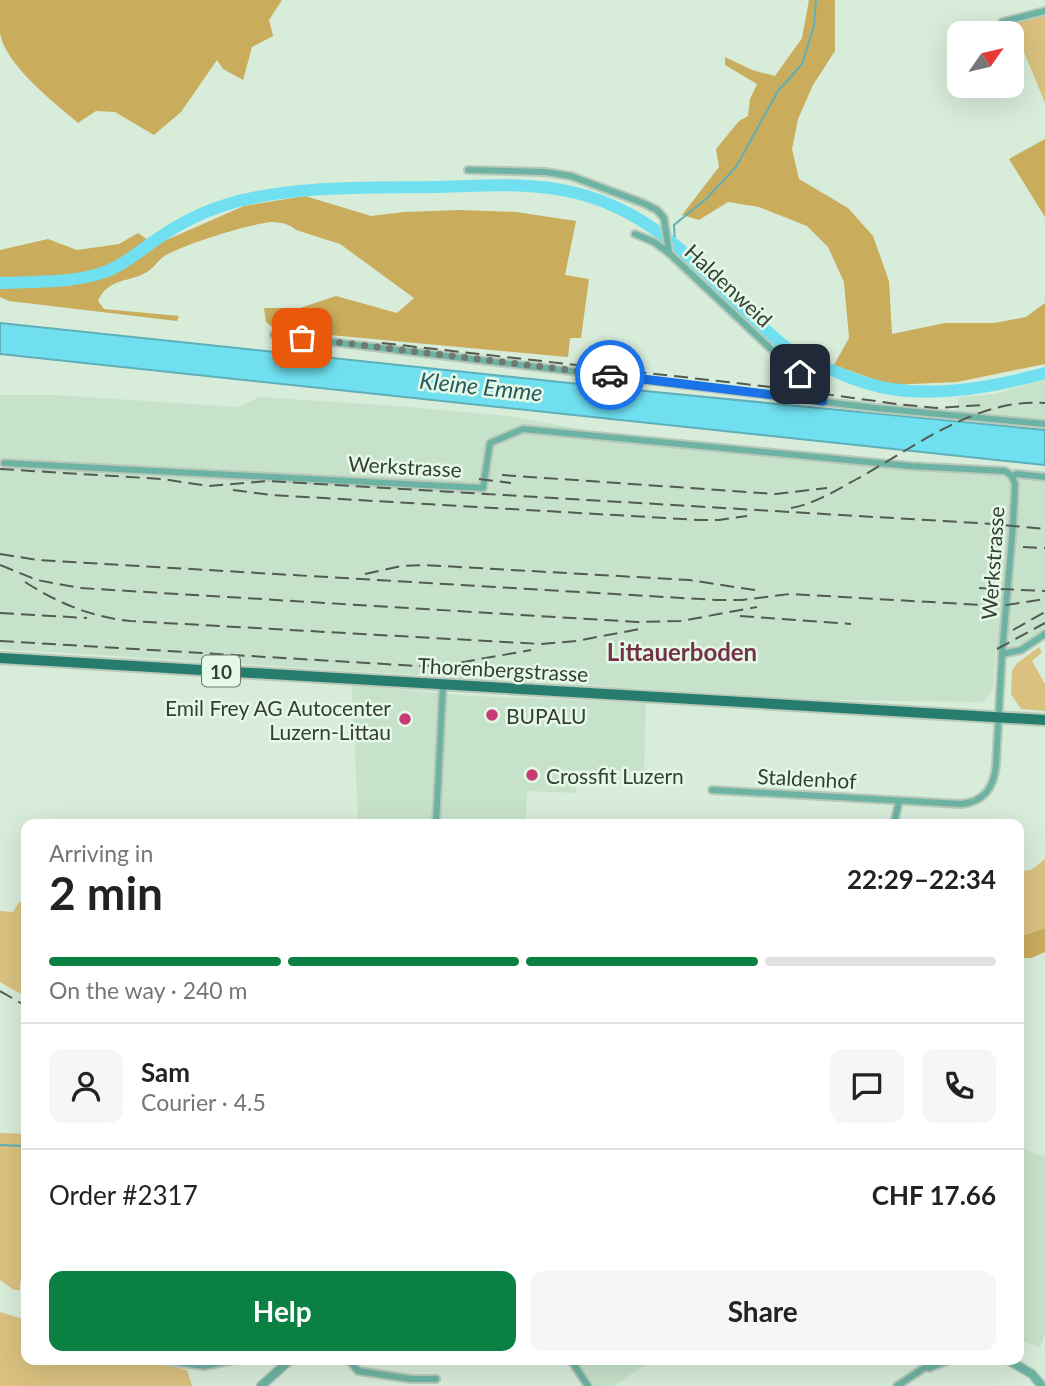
<!DOCTYPE html>
<html lang="en">
<head>
<meta charset="utf-8">
<style>
	:root { --surface:#fff; --page:#f6f6f6; --text:#222; --muted:#767676; --line:#e0e0e0; --accent:#0b8043 }
	body { margin:0; font-family:Lato,sans-serif; background:var(--page); color:var(--text); height:100vh; display:flex; flex-direction:column; font-size:26px; white-space:nowrap }
	* { box-sizing:border-box; margin:0 }
	p { font-size:23px; color:var(--muted) }
	.icon { flex:none; width:38px; height:38px; fill:none; stroke:currentColor; stroke-width:2; stroke-linecap:round; stroke-linejoin:round }
	.map { position:relative; flex:1; overflow:hidden }
	.sheet { position:absolute; left:21px; top:819px; width:1003px; height:546px; display:flex; flex-direction:column; background:var(--surface); border-radius:14px; box-shadow:0 7px 28px #0002 }
	.sheet>* { flex:none }
	.needle { width:46px; rotate:56deg }
	.buttons { position:absolute; left:947px; top:21px; display:grid; gap:14px }
	.buttons a { display:grid; place-items:center; width:77px; height:77px; border-radius:14px; background:var(--surface); box-shadow:0 7px 28px #0002; font-size:35px }
	.pin { position:absolute; display:grid; place-items:center; width:60px; height:60px; color:#fff; margin:-30px; border-radius:14px; box-shadow:0 4px 10px #0006 }
	.courier { position:absolute; display:grid; place-items:center; width:70px; height:70px; margin:-35px; border:5px solid #1a73e8; border-radius:50%; background:#fff; color:#222; box-shadow:0 2px 9px #0007 }
	.overview em { font-style:normal; font-weight:700 }
	.overview div { display:flex; flex-direction:column-reverse }
	.overview { display:flex; align-items:center; justify-content:space-between; height:119px; padding:0 28px }
	h1 { font-size:46px; font-weight:700; line-height:52px }
	.bar { display:grid; grid-template-columns:repeat(4,1fr); gap:10px 7px; align-content:center; height:84px; padding:0 28px }
	.bar i { height:9px; border-radius:5px; background:var(--line) }
	.bar .selected { background:var(--accent) }
	.bar p { grid-column:span 4 }
	.line { display:flex; align-items:center; gap:18px; padding:0 28px; border-top:2px solid var(--line) }
	.line div { flex:1 }
	.round { display:grid; place-items:center; flex:none; width:74px; height:74px; border-radius:14px; background:var(--page) }
	.button { display:flex; gap:14px; margin-top:auto; padding:14px 28px }
	.button a { flex:1; height:80px; border-radius:14px; background:var(--accent); color:#fff; font-size:28px; font-weight:700; line-height:80px; text-align:center }
	.button a+a { background:var(--page); color:var(--text) }
	.map>svg:first-child { display:block }
	.built { fill:#c7e2cb }
	.green { fill:#dac180 }
	.forest { fill:#caac5d }
	.water { fill:#70e0f1; stroke:#5fafb9; stroke-width:2 }
	.lines { fill:none; stroke-linecap:round; stroke-linejoin:round }
	.stream { stroke:#5fafb9; stroke-width:2 }
	.river { stroke:#70e0f1; stroke-width:12 }
	.minor-casing { stroke:#b8c9b9; stroke-width:10 }
	.tertiary-casing { stroke:#b8c9b9; stroke-width:11 }
	.primary-casing { stroke:#b8c9b9; stroke-width:14 }
	.minor { stroke:#6db3a4; stroke-width:6 }
	.tertiary { stroke:#6db3a4; stroke-width:8 }
	.primary { stroke:#267c6d; stroke-width:10 }
	.rail { stroke:#515b52; stroke-width:2; stroke-dasharray:14 7; stroke-linecap:butt }
	.done { stroke:#6f7b70; stroke-width:7; stroke-dasharray:0 12.6 }
	.route { stroke:#1a73e8; stroke-width:9 }
	.poi-dot { fill:#c63b73; stroke:#e5f9e7; stroke-width:2.5 }
	.labels { text-anchor:middle; dominant-baseline:central; stroke-width:5; stroke-linejoin:round; paint-order:stroke }
	.shield { fill:#e5f9e7; stroke:#6a766c; stroke-width:2 }
	.shield-label { font-size:19px; font-weight:bold; fill:#363e37 }
	.street-label { font-size:21px; fill:#363e37; stroke:#e5f9e7 }
	.poi-label { font-size:21px; fill:#363e37; stroke:#e5f9e7; text-anchor:start }
	.water-label { font-size:23px; font-style:italic; fill:#295a61; stroke:#e5f9e7 }
	.quarter-label { font-size:24px; font-weight:bold; fill:#763149; stroke:#e5f9e7 }
</style>
</head>
<body>
<div class="map">
<svg width="1045" height="1386" viewBox="0 0 1045 1386">
	<rect width="100%" height="100%" fill="#d8ecda"/>
	<g class="built">
		<polygon points="1045,379 1045,430 954,421 959,397 995,394"/>
		<polygon points="0,395 55,395 238,407 259,397 397,406 510,416 595,432 881,461 1045,471 1045,629 1024,642 996,652 993,690 982,702 829,700 0,649"/>
		<polygon points="352,685 471,696 646,703 644,771 576,770 576,793 527,791 526,824 358,824"/>
		<polygon points="1018,1147 1045,1157 1045,1334 1040,1347 1019,1340"/>
		<polygon points="577,1360 653,1360 613,1386 594,1386"/>
	</g>
	<g class="green">
		<polygon points="1045,15 1045,103 1012,23"/>
		<polygon points="1039,647 1042,652 1032,661 1045,684 1045,711 1021,709 1011,694 1012,671 1017,663"/>
		<polygon points="1045,859 1045,928 1019,937 1019,871 1031,870"/>
		<polygon points="19,902 26,902 26,997 0,982 0,911 13,912"/>
		<polygon points="0,1133 26,1134 26,1275 20,1283 20,1290 14,1290 0,1280"/>
		<polygon points="0,1312 26,1320 26,1360 152,1360 187,1370 192,1386 0,1386"/>
	</g>
	<g class="forest">
		<path d="M0 0H282L269 20 273 36 252 47 243 80 223 69 217 60 181 112 154 135 115 112 96 111 78 123C55 103 5 65 0 33 0 23 0 11 0 0Z"/>
		<polygon points="809,0 835,0 835,51 813,85 798,119 792,149 799,179 848,208 873,236 889,281 892,334 945,323 994,323 1026,317 1045,303 1045,364 957,382 890,385 834,365 849,338 844,282 828,247 807,226 759,207 728,202 699,220 682,215 719,167 716,149 739,121 748,116 750,99 757,84 725,65 725,57 752,70 775,76 802,38"/>
		<polygon points="1045,139 1045,217 1009,159"/>
		<path d="M305 196 371 216 404 212 459 210 516 212 576 221 565 275 589 279 581 338H570L568 357 276 330 266 322 264 308H300L336 296 397 313 414 298 340 244 296 230C290 224 280 222 271 222 246 225 191 242 168 254 159 258 155 267 147 272 129 283 109 277 98 301L104 309 179 316 177 321 9 301 0 297V250L48 239 77 250 119 244 138 233 155 245 244 206Z"/>
		<polygon points="1045,928 1045,952 1031,958 1023,958 1019,960 1019,937"/>
	</g>
	<polygon class="water" points="0,323 655,392 1045,430 1045,465 0,354"/>
	<g class="lines">
		<g class="stream">
			<polyline points="675,244 674,225 707,198 736,167 778,91 802,64 814,26 816,0"/>
			<polyline points="0,1145 26,1146"/>
		</g>
		<path class="river" d="M0 283C35 281 74 284 107 271 123 265 136 254 150 244 172 228 199 213 225 205 289 185 368 188 434 187 481 186 530 181 576 193 670 216 717 292 788 349 801 359 818 365 834 371 844 375 855 380 866 383 921 401 990 388 1045 373"/>
		<g class="minor-casing">
			<g id="minor">
				<polyline points="1002,22 1045,11"/>
				<polyline points="468,170 545,172 571,176 643,203 657,210 664,218 669,253"/>
				<polyline points="635,234 654,242 669,253 770,348 819,390 823,401"/>
				<polyline points="274,335 875,408 1045,424"/>
				<polyline points="4,463 483,488 490,443 523,429 910,466 1005,471 1012,476 1017,474 1045,477"/>
				<polyline points="1002,654 1021,650 1045,634"/>
				<path d="M712 790 961 804C985 802 994 787 996 765L1002 654 1013 525 1015 484 1012 476"/>
				<polyline points="436,824 443,685"/>
				<polyline points="894,824 899,801"/>
				<polyline points="161,1360 204,1366 235,1360"/>
				<polyline points="349,1360 358,1371 411,1379 436,1379"/>
				<polyline points="571,1360 588,1386"/>
				<polyline points="929,1368 949,1360"/>
				<polyline points="897,1386 936,1360"/>
			</g>
		</g>
		<g class="tertiary-casing">
			<g id="tertiary">
				<polyline points="1008,1360 1032,1374 1042,1386"/>
				<polyline points="261,1386 290,1360"/>
			</g>
		</g>
		<g class="primary-casing">
			<polyline id="primary" points="0,658 1045,720"/>
		</g>
		<use href="#minor" class="minor"/>
		<use href="#tertiary" class="tertiary"/>
		<use href="#primary" class="primary"/>
		<g class="rail">
			<polyline points="382,343 780,388 897,404 936,408 984,405"/>
			<polyline points="0,469 162,479 209,486 268,481 993,524 1045,529"/>
			<polyline points="502,475 776,494 827,488"/>
			<polyline points="479,479 511,483"/>
			<polyline points="233,490 272,495 699,520 719,520 747,516"/>
			<path d="M791 508C814 504 835 491 855 480 914 448 975 398 1045 403"/>
			<polyline points="1023,547 1045,548"/>
			<polyline points="0,554 38,560 716,600 742,600 790,594 1000,606 1045,599"/>
			<polyline points="0,565 37,580 80,588 637,622 681,621 757,607"/>
			<polyline points="365,574 401,566 424,565 689,580 761,591"/>
			<path d="M25 582C58 603 91 617 130 621L541 644 576 641 645 628"/>
			<polyline points="979,588 1045,591"/>
			<polyline points="0,613 87,618"/>
			<polyline points="740,616 851,624"/>
			<polyline points="1013,630 1045,612"/>
			<polyline points="0,641 418,666 447,665 531,650"/>
			<polyline points="997,649 1045,623"/>
			<polyline points="0,991 26,1006"/>
		</g>
	</g>
	<g class="lines">
		<polyline class="done" points="302,338 610,375"/>
		<polyline class="route" points="610,375 823,401 820,390 800,374"/>
	</g>
	<g class="poi-dot">
		<circle cx="492" cy="715" r="7"/>
		<circle cx="405" cy="719" r="7"/>
		<circle cx="532" cy="775" r="7"/>
	</g>
	<g class="labels">
		<rect class="shield" x="202" y="655.5" width="38" height="31" rx="5"/>
		<g class="shield-label">
			<text x="221" y="671">10</text>
		</g>
		<g class="street-label">
			<text transform="translate(729 285) rotate(43)">Haldenweid</text>
			<text transform="translate(405 466) rotate(3)">Werkstrasse</text>
			<text transform="translate(992 563) rotate(-86)">Werkstrasse</text>
			<text transform="translate(503 669) rotate(3)">Thorenbergstrasse</text>
			<text transform="translate(807 778) rotate(3)">Staldenhof</text>
		</g>
		<g class="poi-label">
			<text x="391" y="707" text-anchor="end">Emil Frey AG Autocenter<tspan x="391" dy="24">Luzern-Littau</tspan></text>
			<text x="506" y="715">BUPALU</text>
			<text x="546" y="775">Crossfit Luzern</text>
		</g>
		<g class="water-label">
			<text transform="translate(481 386) rotate(6)">Kleine Emme</text>
		</g>
		<g class="quarter-label">
			<text x="682" y="651">Littauerboden</text>
		</g>
	</g>
</svg>
<div class="buttons">
<a><svg class="needle" viewBox="-14 -14 28 28"><path d="M0-13l5 13h-10z" fill="#e53935"/><path d="M0 13l5-13h-10z" fill="#767676"/></svg></a>
</div>
<div class="pin" style="left:302px;top:338px;background:#ea580c"><svg class="icon" aria-label="bag" viewBox="0 0 24 24"><path d="M5 8h14l-1 12H6zM9 8a3 3 0 0 1 6 0"/></svg></div>
<div class="pin" style="left:800px;top:374px;background:#1f2937"><svg class="icon" aria-label="home" viewBox="0 0 24 24"><path d="M3 11l9-7 9 7M6 9v11h12V9"/></svg></div>
<div class="courier" style="left:610px;top:375px"><svg class="icon" aria-label="car" viewBox="0 0 24 24"><path d="M5 17H2v-5l4-1 3-4h7l3 4 3 1v5h-3M9 17h6M6 11h13"/><circle cx="7" cy="17" r="2"/><circle cx="17" cy="17" r="2"/></svg></div>
<section class="sheet">
<div class="overview"><div><h1>2 min</h1><p>Arriving in</p></div><em>22:29–22:34</em></div>
<div class="bar"><i class="selected"></i><i class="selected"></i><i class="selected"></i><i></i><p>On the way · 240 m</p></div>
<div class="line" style="height:126px"><a class="round"><svg class="icon" aria-label="person" viewBox="0 0 24 24"><circle cx="12" cy="8" r="4"/><path d="M4 21q1-7 8-7t8 7"/></svg></a><div><b>Sam</b><p>Courier · 4.5</p></div><a class="round"><svg class="icon" aria-label="chat" viewBox="0 0 24 24"><path d="M4 5h16v11H9l-5 4z"/></svg></a><a class="round"><svg class="icon" aria-label="phone" viewBox="0 0 24 24"><path d="M5 4h4l2 5-3 2q2 4 5 5l2-3 5 2v4C11 20 4 13 5 4z"/></svg></a></div>
<div class="line" style="height:91px"><div>Order #2317</div><b>CHF 17.66</b></div>
<div class="button"><a>Help</a><a>Share</a></div>
</section>
</div>
</body>
</html>
